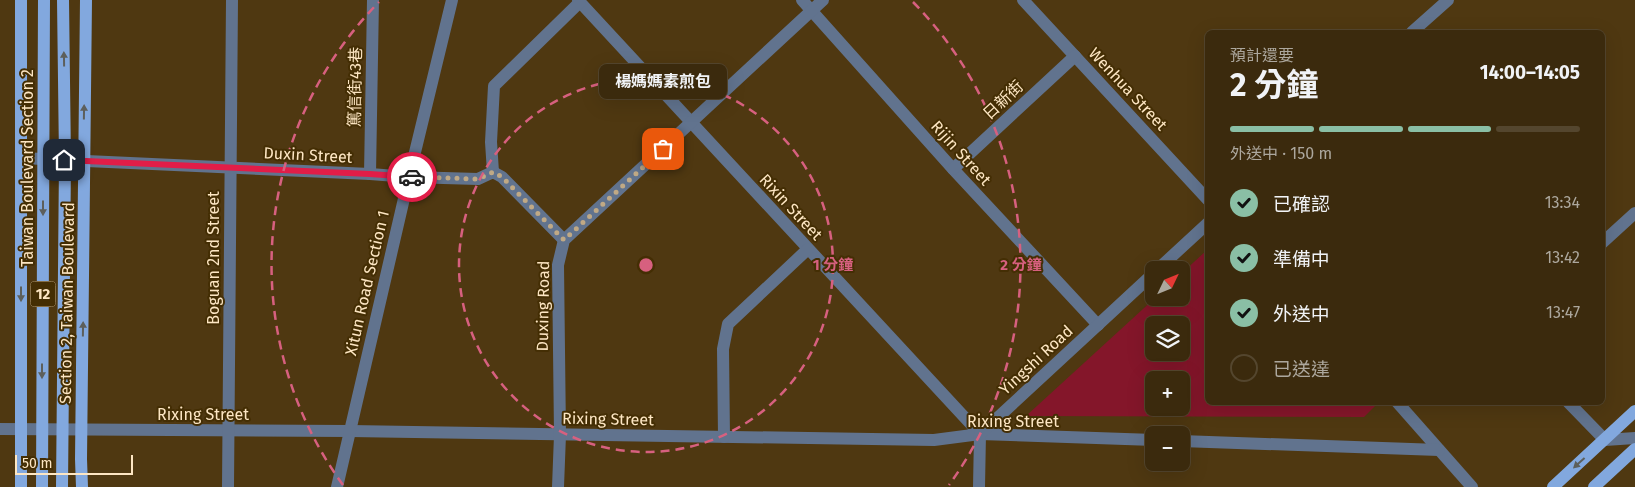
<!DOCTYPE html>
<html lang="zh-TW">
<head>
<meta charset="utf-8">
<style>
	:root { --surface:#3b2a0d; --page:#46361b; --text:#f1f3f6; --muted:#aca79d; --line:#54462e; --accent:#8abfa5 }
	body { margin:0; font-family:"Fira Sans","Noto Sans TC",sans-serif; background:var(--page); color:var(--text); height:100vh; display:flex; flex-direction:column; font-size:19px; white-space:nowrap }
	* { box-sizing:border-box; margin:0 }
	p { font-size:16px; color:var(--muted) }
	.icon { flex:none; width:28px; height:28px; fill:none; stroke:currentColor; stroke-width:2; stroke-linecap:round; stroke-linejoin:round }
	.map { position:relative; flex:1; overflow:hidden }
	.drawer { position:absolute; left:1205px; top:30px; width:400px; height:375px; display:flex; flex-direction:column; background:var(--surface); border-radius:8px; box-shadow:0 5px 20px #0002,0 0 0 1px var(--line) }
	.drawer>* { flex:none }
	.needle { width:32px; rotate:47deg }
	.fabs { position:absolute; left:1145px; top:261px; display:grid; gap:10px }
	.fabs a { display:grid; place-items:center; width:45px; height:45px; border-radius:8px; background:var(--surface); box-shadow:0 5px 20px #0002,0 0 0 1px var(--line); font-size:25px }
	.scale { position:absolute; left:15px; bottom:12px; width:118px; box-sizing:border-box; padding-left:5px; border:2px solid #fde6c3; border-top:0; font-size:14px; line-height:18px; white-space:nowrap; color:#fde6c3; -webkit-text-stroke:4px #442e04; paint-order:stroke }
	.pin { position:absolute; display:grid; place-items:center; width:42px; height:42px; color:#fff; margin:-21px; border-radius:10px; box-shadow:0 2px 8px #0006 }
	.courier { position:absolute; display:grid; place-items:center; width:50px; height:50px; margin:-25px; border:4px solid #e11d48; border-radius:50%; background:#fff; color:#222; box-shadow:0 1px 6px #0007 }
	.bubble { position:absolute; height:35px; border-radius:8px; background:var(--surface); box-shadow:0 5px 20px #0002,0 0 0 1px var(--line); font-size:16px; font-weight:700; line-height:35px; text-align:center }
	.overview em { font-style:normal; font-weight:700 }
	.overview div { display:flex; flex-direction:column-reverse }
	.overview { display:flex; align-items:center; justify-content:space-between; height:85px; padding:0 25px }
	h1 { font-size:32px; font-weight:700; line-height:38px }
	.bar { display:grid; grid-template-columns:repeat(4,1fr); gap:8px 5px; align-content:center; height:60px; padding:0 25px }
	.bar i { height:6px; border-radius:4px; background:var(--line) }
	.bar .selected { background:var(--accent) }
	.bar p { grid-column:span 4 }
	ol { padding:0 25px; list-style:none }
	li { display:flex; align-items:center; gap:15px; height:55px }
	li p { margin-inline-start:auto }
	li .icon { padding:5px; border-radius:50%; background:var(--accent); color:#111; stroke-width:4 }
	li:last-child { color:var(--muted) }
	li i { width:28px; height:28px; border:2px solid var(--line); border-radius:50% }
	.map>svg:first-child { display:block }
	.green { fill:#84162a; fill-rule:evenodd }
	.lines { fill:none; stroke-linecap:round; stroke-linejoin:round }
	.minor { stroke:#61738e; stroke-width:12 }
	.major { stroke:#82a8de; stroke-width:12 }
	.oneway { fill:#5d5f5b }
	.done { stroke:#c0a985; stroke-width:5; stroke-dasharray:0 9 }
	.route { stroke:#e11d48; stroke-width:6 }
	.ring { fill:none; stroke:#d7607f; stroke-width:2.5; stroke-dasharray:9 6 }
	.labels { text-anchor:middle; dominant-baseline:central; stroke-width:4; stroke-linejoin:round; paint-order:stroke }
	.shield { fill:#442e04; stroke:#c6af8a; stroke-width:1 }
	.shield-label { font-size:15px; font-weight:bold; fill:#fde6c3 }
	.street-label { font-size:16px; fill:#fde6c3; stroke:#442e04 }
	.centre { fill:#d7607f; stroke:#442e04; stroke-width:2.5 }
	.ring-label { font-size:15px; text-anchor:middle; font-weight:bold; fill:#d7607f; stroke:#442e04; stroke-width:4; stroke-linejoin:round; paint-order:stroke }
</style>
</head>
<body>
<div class="map">
<svg width="1635" height="487" viewBox="0 0 1635 487">
	<rect width="100%" height="100%" fill="#4f3811"/>
	<path class="green" d="M1207 250 1208 402 1378 403 1364 417 1026 416 1155 298H1181V274ZM1154 325H1181V352H1154ZM1154 380H1181V408H1154Z"/>
	<g class="lines">
		<g class="minor">
			<polyline points="578,0 980,434"/>
			<polyline points="802,0 953,169 1098,325"/>
			<polyline points="1023,0 1208,200"/>
			<polyline points="1412,32 1448,0"/>
			<polyline points="21,158 370,174 409,177 478,179 493,172 502,177 564,240"/>
			<polyline points="953,169 1075,56"/>
			<polyline points="493,172 491,142 494,86 580,2"/>
			<polyline points="370,174 373,0"/>
			<polyline points="1602,243 1635,213"/>
			<polyline points="1157,270 1208,223"/>
			<polyline points="1397,402 1472,487"/>
			<polyline points="1568,402 1605,440 1635,438"/>
			<polyline points="0,429 350,431 934,440 980,434 1154,440"/>
			<polyline points="724,437 723,349 728,324 808,249"/>
			<polyline points="1181,441 1439,450"/>
			<polyline points="228,487 232,0"/>
			<polyline points="337,487 409,177 452,0"/>
			<polyline points="558,487 560,435 558,265 564,240 823,0"/>
			<polyline points="979,487 980,434 1154,273"/>
		</g>
		<g class="major">
			<polyline points="21,0 21,487"/>
			<polyline points="42,487 44,0"/>
			<polyline points="62,487 65,160 63,0"/>
			<polyline points="82,487 81,459 86,0"/>
			<polyline points="1553,487 1635,411"/>
			<polyline points="1594,487 1635,449"/>
		</g>
	</g>
	<defs><path id="oneway-solid" d="M-6-.8H1V-3.2L6.5 0L1 3.2V.8H-6Z" transform="scale(1.25)"/></defs>
	<g class="oneway">
		<use href="#oneway-solid" transform="translate(64 59) rotate(-91)"/>
		<use href="#oneway-solid" transform="translate(84 112) rotate(-89)"/>
		<use href="#oneway-solid" transform="translate(43 208) rotate(90)"/>
		<use href="#oneway-solid" transform="translate(21 294) rotate(90)"/>
		<use href="#oneway-solid" transform="translate(83 329) rotate(-89)"/>
		<use href="#oneway-solid" transform="translate(42 371) rotate(90)"/>
		<use href="#oneway-solid" transform="translate(1579 463) rotate(138)"/>
	</g>
	<g class="lines">
		<polyline class="done" points="412,177 478,179 493,172 502,177 564,240 663,149"/>
		<polyline class="route" points="64,160 370,174 412,177"/>
	</g>
	<g class="ring">
		<circle cx="646" cy="265" r="187"/>
		<path d="M343 485A375 375 0 0 1 379 2M913 2A375 375 0 0 1 949 485"/>
	</g>
	<g class="labels">
		<rect class="shield" x="30.5" y="281.5" width="25" height="25" rx="4"/>
		<g class="shield-label">
			<text x="43" y="294">12</text>
		</g>
		<g class="street-label">
			<text transform="translate(355 87) rotate(-89)">篤信街43巷</text>
			<text transform="translate(1128 89) rotate(47)">Wenhua Street</text>
			<text transform="translate(1003 100) rotate(-43)">日新街</text>
			<text transform="translate(961 153) rotate(48)">Rijin Street</text>
			<text transform="translate(308 155) rotate(3)">Duxin Street</text>
			<text transform="translate(27 168) rotate(-90)">Taiwan Boulevard Section 2</text>
			<text transform="translate(791 207) rotate(47)">Rixin Street</text>
			<text transform="translate(213 258) rotate(-90)">Boguan 2nd Street</text>
			<text transform="translate(367 283) rotate(-77)">Xitun Road Section 1</text>
			<text transform="translate(67 303) rotate(-89)">Section 2, Taiwan Boulevard</text>
			<text transform="translate(543 306) rotate(-89)">Duxing Road</text>
			<text transform="translate(1036 360) rotate(-43)">Yingshi Road</text>
			<text x="203" y="414">Rixing Street</text>
			<text transform="translate(608 419) rotate(1)">Rixing Street</text>
			<text x="1013" y="421">Rixing Street</text>
		</g>
	</g>
	<circle cx="646" cy="265" r="8" class="centre"/>
	<g class="ring-label">
		<text x="833" y="270">1 分鐘</text>
		<text x="1021" y="270">2 分鐘</text>
	</g>
</svg>
<div class="fabs">
<a><svg class="needle" viewBox="-14 -14 28 28"><path d="M0-13l5 13h-10z" fill="#e53935"/><path d="M0 13l5-13h-10z" fill="#aca79d"/></svg></a>
<a><svg class="icon" aria-label="layers" viewBox="0 0 24 24"><path d="M12 4l9 5-9 5-9-5zM3 14l9 5 9-5"/></svg></a>
<a>+</a>
<a>−</a>
</div>
<div class="scale">50 m</div>
<div class="pin" style="left:663px;top:149px;background:#ea580c"><svg class="icon" aria-label="bag" viewBox="0 0 24 24"><path d="M5 8h14l-1 12H6zM9 8a3 3 0 0 1 6 0"/></svg></div>
<div class="pin" style="left:64px;top:160px;background:#1f2937"><svg class="icon" aria-label="home" viewBox="0 0 24 24"><path d="M3 11l9-7 9 7M6 9v11h12V9"/></svg></div>
<div class="courier" style="left:412px;top:177px"><svg class="icon" aria-label="car" viewBox="0 0 24 24"><path d="M5 17H2v-5l4-1 3-4h7l3 4 3 1v5h-3M9 17h6M6 11h13"/><circle cx="7" cy="17" r="2"/><circle cx="17" cy="17" r="2"/></svg></div>
<div class="bubble" style="left:599px;top:64px;width:128px">楊媽媽素煎包</div>
<section class="drawer">
<div class="overview"><div><h1>2 分鐘</h1><p>預計還要</p></div><em>14:00–14:05</em></div>
<div class="bar"><i class="selected"></i><i class="selected"></i><i class="selected"></i><i></i><p>外送中 · 150 m</p></div>
<ol>
<li><svg class="icon" aria-label="check" viewBox="0 0 24 24"><path d="M5 12l5 5 9-10"/></svg>已確認<p>13:34</p></li>
<li><svg class="icon" aria-label="check" viewBox="0 0 24 24"><path d="M5 12l5 5 9-10"/></svg>準備中<p>13:42</p></li>
<li><svg class="icon" aria-label="check" viewBox="0 0 24 24"><path d="M5 12l5 5 9-10"/></svg>外送中<p>13:47</p></li>
<li><i></i>已送達</li>
</ol>
</section>
</div>
</body>
</html>
